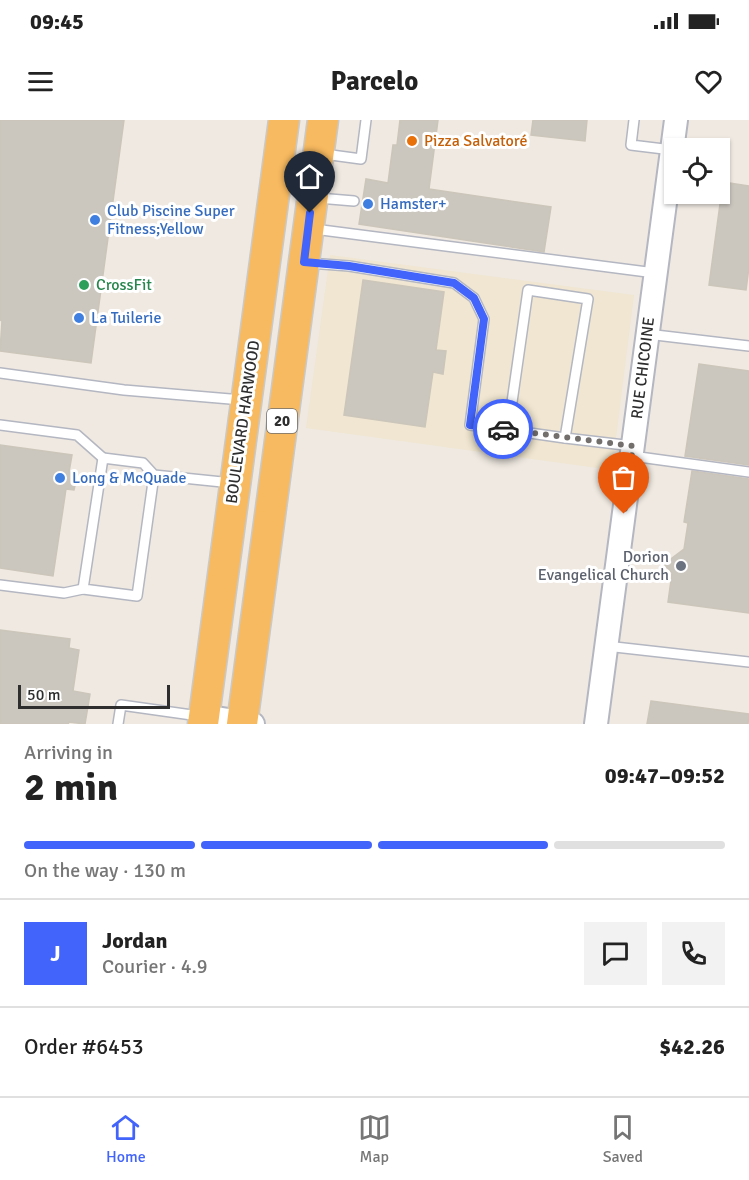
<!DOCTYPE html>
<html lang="en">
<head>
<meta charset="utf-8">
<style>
	:root { --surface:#fff; --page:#f2f2f2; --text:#222; --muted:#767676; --line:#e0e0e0; --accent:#4264fb }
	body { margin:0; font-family:Signika,sans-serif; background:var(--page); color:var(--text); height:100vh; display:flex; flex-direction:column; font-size:22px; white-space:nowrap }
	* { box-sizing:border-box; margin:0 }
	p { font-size:20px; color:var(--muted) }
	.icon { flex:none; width:33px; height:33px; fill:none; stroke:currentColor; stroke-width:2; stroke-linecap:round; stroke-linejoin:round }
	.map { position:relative; height:604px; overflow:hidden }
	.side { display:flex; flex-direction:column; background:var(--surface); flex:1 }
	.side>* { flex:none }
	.controls { position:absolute; left:664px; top:18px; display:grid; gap:12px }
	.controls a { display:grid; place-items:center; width:66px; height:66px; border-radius:0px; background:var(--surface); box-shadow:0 2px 4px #0004; font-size:30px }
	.scale { position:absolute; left:18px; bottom:15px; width:152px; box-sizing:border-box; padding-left:6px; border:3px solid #2e2e2e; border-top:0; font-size:16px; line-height:21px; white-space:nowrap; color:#2e2e2e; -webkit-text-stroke:4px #fff; paint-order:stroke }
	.pin { position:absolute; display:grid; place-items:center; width:51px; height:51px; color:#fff; margin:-62px -26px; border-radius:50% 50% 50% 0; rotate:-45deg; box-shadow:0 0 6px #0007 }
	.pin .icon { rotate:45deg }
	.courier { position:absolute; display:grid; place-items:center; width:60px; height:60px; margin:-30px; border:4px solid #4264fb; border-radius:50%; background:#fff; color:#222; box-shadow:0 2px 8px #0007 }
	.summary em { font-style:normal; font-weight:700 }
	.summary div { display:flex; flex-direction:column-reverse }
	.summary { display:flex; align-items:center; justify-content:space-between; height:102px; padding:0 24px }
	h1 { font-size:39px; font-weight:700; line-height:45px }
	.bar { display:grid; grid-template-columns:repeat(4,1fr); gap:9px 6px; align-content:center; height:72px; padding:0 24px }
	.bar i { height:8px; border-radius:4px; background:var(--line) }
	.bar .on { background:var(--accent) }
	.bar p { grid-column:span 4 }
	.line { display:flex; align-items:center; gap:15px; padding:0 24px; border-top:2px solid var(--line) }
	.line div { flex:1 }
	.round { display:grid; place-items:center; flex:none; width:63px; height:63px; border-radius:0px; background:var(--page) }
	.status { display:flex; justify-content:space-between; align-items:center; height:42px; padding:0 30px; background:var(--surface); direction:ltr }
	.status svg { height:16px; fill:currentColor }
	header { display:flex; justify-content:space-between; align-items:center; height:78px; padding:0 24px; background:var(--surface); font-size:27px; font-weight:700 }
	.tab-bar { display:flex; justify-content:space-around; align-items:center; height:84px; border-top:2px solid var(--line); background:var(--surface); font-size:16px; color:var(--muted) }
	.tab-bar a { display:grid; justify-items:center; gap:3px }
	.tab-bar .on { color:var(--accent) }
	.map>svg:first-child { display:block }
	.education { fill:#f0e6d1 }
	.building { fill:#cbc7bf; stroke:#cbc5ba; stroke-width:1.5 }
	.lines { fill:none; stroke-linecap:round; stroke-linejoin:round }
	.service-casing { stroke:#b4b7c1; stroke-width:12 }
	.tertiary-casing { stroke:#b4b7c1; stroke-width:26 }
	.trunk-casing { stroke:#c9c9c9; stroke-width:33 }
	.service { stroke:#fff; stroke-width:9 }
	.tertiary { stroke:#fff; stroke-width:22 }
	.trunk { stroke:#f8ba60; stroke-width:30 }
	.done { stroke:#726f6d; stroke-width:6; stroke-dasharray:0 10.8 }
	.route { stroke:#4264fb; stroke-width:8 }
	.food-dot { fill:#e8710a; stroke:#fff; stroke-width:2 }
	.shop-dot { fill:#3f7fe0; stroke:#fff; stroke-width:2 }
	.leisure-dot { fill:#2e9e5b; stroke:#fff; stroke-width:2 }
	.worship-dot { fill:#6b7280; stroke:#fff; stroke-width:2 }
	.labels { text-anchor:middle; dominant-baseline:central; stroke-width:6; stroke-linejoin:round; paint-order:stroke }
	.shield { fill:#fff; stroke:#6d6d6d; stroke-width:1.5 }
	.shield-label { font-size:15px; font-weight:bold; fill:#2e2e2e }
	.food-label { font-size:16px; fill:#c56008; stroke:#fff; text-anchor:start }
	.shop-label { font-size:16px; fill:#366cbe; stroke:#fff; text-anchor:start }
	.leisure-label { font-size:16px; fill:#27864d; stroke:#fff; text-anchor:start }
	.street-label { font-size:16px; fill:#2e2e2e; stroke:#fff }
	.worship-label { font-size:16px; fill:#5b616d; stroke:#fff; text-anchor:end }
</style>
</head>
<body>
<div class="status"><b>09:45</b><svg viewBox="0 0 49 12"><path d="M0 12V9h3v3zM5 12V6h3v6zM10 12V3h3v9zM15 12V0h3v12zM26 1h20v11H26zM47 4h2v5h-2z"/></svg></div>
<header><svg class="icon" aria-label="menu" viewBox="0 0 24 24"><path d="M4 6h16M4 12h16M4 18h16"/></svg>Parcelo<svg class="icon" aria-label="heart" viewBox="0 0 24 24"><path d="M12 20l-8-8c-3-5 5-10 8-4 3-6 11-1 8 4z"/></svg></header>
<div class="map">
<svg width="749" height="604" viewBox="0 0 749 604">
	<rect width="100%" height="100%" fill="#efe9e1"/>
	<polygon class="education" points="330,135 634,175 612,350 306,308"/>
	<g class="building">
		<polygon points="0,0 124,0 91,243 0,231 2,201 0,200"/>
		<polygon points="400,0 438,0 429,69 551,87 544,132 359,104 366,59 388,63 393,25 397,25"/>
		<polygon points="533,0 587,0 585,21 531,15"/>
		<polygon points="723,62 749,66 749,147 746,170 709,165"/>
		<polygon points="363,160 444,172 436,230 446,231 443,254 433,252 425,307 344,295"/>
		<polygon points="699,244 749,251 749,345 685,336"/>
		<polygon points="0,325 72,335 69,352 77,353 76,361 74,370 66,369 53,456 0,448"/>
		<polygon points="692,351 749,359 749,493 668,482 672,453 664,444 684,429 688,403 684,402"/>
		<polygon points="0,510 70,519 69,528 79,530 73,571 90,574 85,604 69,602 68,604 0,604"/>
		<polygon points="651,581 749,594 748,604 647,604"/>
	</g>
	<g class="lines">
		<g class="service-casing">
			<g id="service">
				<polyline points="634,0 631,25 672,30"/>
				<polyline points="324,34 361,39 366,0"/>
				<polyline points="318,78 354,81"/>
				<polyline points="314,109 655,153"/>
				<polyline points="309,143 349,146 454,163 474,178 484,199 470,305 508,310 528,170 588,179 565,318 633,326"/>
				<polyline points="647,214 749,226"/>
				<polyline points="0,253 124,270 242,280"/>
				<polyline points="0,305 77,315 103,338"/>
				<polyline points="508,310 565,318"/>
				<polyline points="632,336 749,352"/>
				<polyline points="154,355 137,476 83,469 103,338 143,343 154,355 232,363"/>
				<polyline points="0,465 64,473 83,469"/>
				<polyline points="606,526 749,542"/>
				<polyline points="118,604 121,585 199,596"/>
			</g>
		</g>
		<g class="tertiary-casing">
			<g id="tertiary">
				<polyline points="204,596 253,604"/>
				<polyline points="596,604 676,0"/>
			</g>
		</g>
		<g class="trunk-casing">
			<g id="trunk">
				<polyline points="203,604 284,0"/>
				<polyline points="242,604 323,0"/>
			</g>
		</g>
		<use href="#service" class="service"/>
		<use href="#tertiary" class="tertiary"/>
		<use href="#trunk" class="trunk"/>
	</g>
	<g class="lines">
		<polyline class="done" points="503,309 633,326 624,394"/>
		<polyline class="route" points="310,93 304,142 349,146 454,163 474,178 484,199 470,305 503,309"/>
	</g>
	<circle class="food-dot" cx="412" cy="21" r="6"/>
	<g class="shop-dot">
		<circle cx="368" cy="84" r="6"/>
		<circle cx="95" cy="100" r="6"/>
		<circle cx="79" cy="198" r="6"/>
		<circle cx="60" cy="358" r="6"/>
	</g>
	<circle class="leisure-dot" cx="84" cy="165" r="6"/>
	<circle class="worship-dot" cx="681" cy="446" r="6"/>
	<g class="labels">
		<rect class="shield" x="267" y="289" width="30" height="24" rx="4.5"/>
		<g class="shield-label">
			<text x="282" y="301">20</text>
		</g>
		<g class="food-label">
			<text x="424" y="21">Pizza Salvatoré</text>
		</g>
		<g class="shop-label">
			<text x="380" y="84">Hamster+</text>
			<text x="107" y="91">Club Piscine Super<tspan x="107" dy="18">Fitness;Yellow</tspan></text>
			<text x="91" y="198">La Tuilerie</text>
			<text x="72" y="358">Long &amp; McQuade</text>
		</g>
		<g class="leisure-label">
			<text x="96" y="165">CrossFit</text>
		</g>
		<g class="street-label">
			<text transform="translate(643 248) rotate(-83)">RUE CHICOINE</text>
			<text transform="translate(243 302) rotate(-82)">BOULEVARD HARWOOD</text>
		</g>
		<g class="worship-label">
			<text x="669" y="437">Dorion<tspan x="669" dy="18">Evangelical Church</tspan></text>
		</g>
	</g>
</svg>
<div class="controls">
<a><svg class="icon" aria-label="locate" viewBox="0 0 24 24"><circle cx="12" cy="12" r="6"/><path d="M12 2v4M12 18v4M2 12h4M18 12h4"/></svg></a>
</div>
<div class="scale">50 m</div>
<div class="pin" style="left:624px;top:394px;background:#ea580c"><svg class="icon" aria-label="bag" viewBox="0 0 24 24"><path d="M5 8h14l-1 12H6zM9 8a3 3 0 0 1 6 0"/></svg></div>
<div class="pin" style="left:310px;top:93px;background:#1f2937"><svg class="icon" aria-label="home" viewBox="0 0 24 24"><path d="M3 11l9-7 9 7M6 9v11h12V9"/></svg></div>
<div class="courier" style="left:503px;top:309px"><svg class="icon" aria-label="car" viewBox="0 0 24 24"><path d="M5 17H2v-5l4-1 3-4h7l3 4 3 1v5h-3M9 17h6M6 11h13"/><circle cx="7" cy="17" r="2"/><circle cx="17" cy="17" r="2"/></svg></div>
</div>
<section class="side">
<div class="summary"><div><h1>2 min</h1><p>Arriving in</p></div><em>09:47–09:52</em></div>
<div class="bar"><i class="on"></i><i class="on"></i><i class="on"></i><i></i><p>On the way · 130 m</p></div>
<div class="line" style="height:108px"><b class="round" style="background:var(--accent);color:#fff">J</b><div><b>Jordan</b><p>Courier · 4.9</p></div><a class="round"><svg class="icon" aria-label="chat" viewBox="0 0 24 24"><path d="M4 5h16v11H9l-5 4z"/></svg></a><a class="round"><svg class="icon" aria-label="phone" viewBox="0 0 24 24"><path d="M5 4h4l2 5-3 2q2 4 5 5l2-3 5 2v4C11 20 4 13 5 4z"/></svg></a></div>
<div class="line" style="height:78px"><div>Order #6453</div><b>$42.26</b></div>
</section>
<nav class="tab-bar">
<a class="on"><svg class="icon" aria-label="home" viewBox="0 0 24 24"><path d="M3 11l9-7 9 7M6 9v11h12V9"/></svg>Home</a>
<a><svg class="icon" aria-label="map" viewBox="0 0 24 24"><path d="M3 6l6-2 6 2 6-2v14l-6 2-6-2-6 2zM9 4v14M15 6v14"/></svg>Map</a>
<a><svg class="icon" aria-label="saved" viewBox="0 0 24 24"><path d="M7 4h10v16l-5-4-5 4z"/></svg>Saved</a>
</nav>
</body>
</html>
